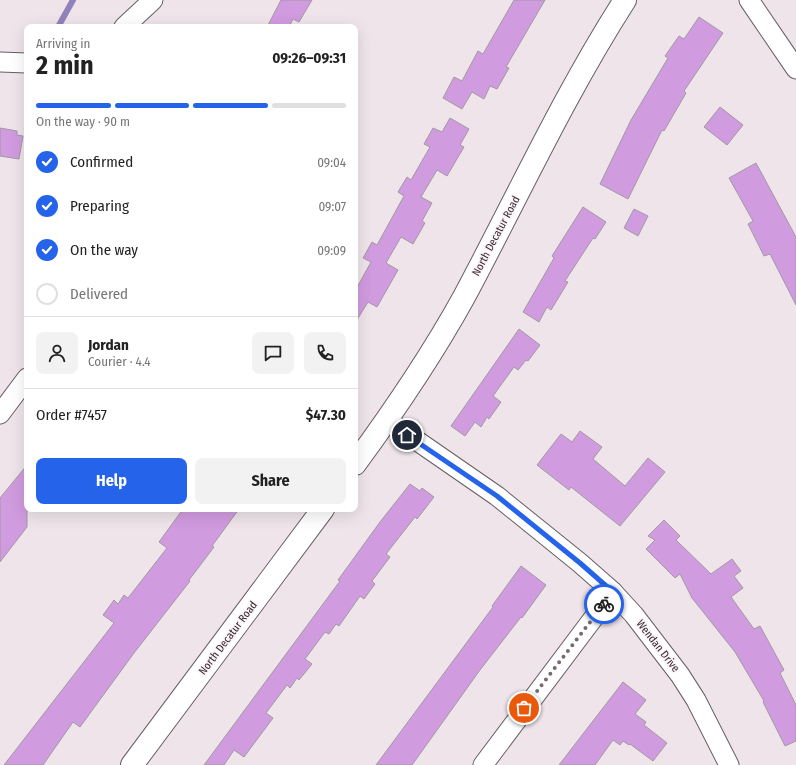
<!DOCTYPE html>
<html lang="en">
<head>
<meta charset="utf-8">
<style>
	:root { --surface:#fff; --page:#f2f2f2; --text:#222; --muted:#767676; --line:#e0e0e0; --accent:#2563eb }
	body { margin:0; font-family:"Fira Sans Condensed",sans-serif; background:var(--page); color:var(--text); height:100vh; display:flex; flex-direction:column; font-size:15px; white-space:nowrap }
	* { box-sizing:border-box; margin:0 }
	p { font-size:13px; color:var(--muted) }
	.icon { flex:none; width:22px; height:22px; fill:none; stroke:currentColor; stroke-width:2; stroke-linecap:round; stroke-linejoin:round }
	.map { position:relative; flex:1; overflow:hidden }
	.side { position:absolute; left:24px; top:24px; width:334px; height:488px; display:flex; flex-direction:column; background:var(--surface); border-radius:8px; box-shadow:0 4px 16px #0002 }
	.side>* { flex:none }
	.pin { position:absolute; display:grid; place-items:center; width:34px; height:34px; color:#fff; margin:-17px; border:2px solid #fff; border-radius:50%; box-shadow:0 1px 4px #0007 }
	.courier { position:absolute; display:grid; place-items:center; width:40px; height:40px; margin:-20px; border:3px solid #2563eb; border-radius:50%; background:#fff; color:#222; box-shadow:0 1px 5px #0007 }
	.headline em { font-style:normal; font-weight:700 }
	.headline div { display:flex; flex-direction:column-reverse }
	.headline { display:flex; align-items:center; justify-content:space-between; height:68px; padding:0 12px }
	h1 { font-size:26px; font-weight:700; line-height:30px }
	.bar { display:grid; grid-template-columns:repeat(4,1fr); gap:6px 4px; align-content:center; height:48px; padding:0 12px }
	.bar i { height:5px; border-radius:3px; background:var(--line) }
	.bar .active { background:var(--accent) }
	.bar p { grid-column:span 4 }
	.line { display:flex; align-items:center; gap:10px; padding:0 12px; border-top:1px solid var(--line) }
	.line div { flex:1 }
	.round { display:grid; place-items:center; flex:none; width:42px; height:42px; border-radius:8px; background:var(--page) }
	ol { padding:0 12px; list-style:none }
	li { display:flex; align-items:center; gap:12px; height:44px }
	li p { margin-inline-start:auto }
	li .icon { padding:4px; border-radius:50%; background:var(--accent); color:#fff; stroke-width:4 }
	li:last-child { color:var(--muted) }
	li i { width:22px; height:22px; border:2px solid var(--line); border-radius:50% }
	.button { display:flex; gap:8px; margin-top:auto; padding:8px 12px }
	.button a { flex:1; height:46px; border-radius:8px; background:var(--accent); color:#fff; font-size:16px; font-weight:700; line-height:46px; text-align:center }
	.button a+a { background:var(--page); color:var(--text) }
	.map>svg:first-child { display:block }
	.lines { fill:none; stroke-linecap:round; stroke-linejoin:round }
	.stream { stroke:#9282bb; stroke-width:6 }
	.building { fill:#d19bdf; stroke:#a09aa2 }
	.street-casing { stroke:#685e64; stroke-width:21 }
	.secondary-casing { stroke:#685e64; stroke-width:24 }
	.street { stroke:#fff; stroke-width:19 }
	.secondary { stroke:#fff; stroke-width:22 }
	.done { stroke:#736d71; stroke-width:4; stroke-dasharray:0 7.2 }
	.route { stroke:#2563eb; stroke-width:5 }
	.labels { text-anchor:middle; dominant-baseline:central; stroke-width:3; stroke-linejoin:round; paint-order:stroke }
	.street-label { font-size:11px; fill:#312d30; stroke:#fcf1f7 }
</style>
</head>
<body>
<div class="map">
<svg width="796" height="765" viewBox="0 0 796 765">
	<rect width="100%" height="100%" fill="#eee4ea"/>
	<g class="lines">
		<polyline class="stream" points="58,27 73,0"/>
	</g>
	<g class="building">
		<polygon points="281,0 312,0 299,22 293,19 289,27 267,27"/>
		<polygon points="514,0 545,0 506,67 509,68 497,89 490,86 484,99 472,92 462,109 443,98 454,77 462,81 478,51 483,54"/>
		<polygon points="699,17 723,33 684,91 686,93 664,131 662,130 628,199 600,184 631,120 668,58 665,56 679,36 684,39"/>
		<polygon points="720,107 743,125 727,145 704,127"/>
		<polygon points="450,118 469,129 460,145 464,147 447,176 437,170 421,197 432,203 422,221 425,223 413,244 401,237 386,263 398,270 377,307 368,302 355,323 355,291 371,262 363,258 372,242 377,245 404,196 398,192 407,177 411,180 430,147 424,144 433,128 442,132"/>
		<polygon points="0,128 17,131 17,135 23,136 19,159 0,156"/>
		<polygon points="756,163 796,237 796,305 770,254 764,256 748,224 753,221 729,178"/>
		<polygon points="583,207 606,222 595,239 593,238 565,281 568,282 551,310 547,307 539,322 523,312 554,258 552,256"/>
		<polygon points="634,209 648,216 638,236 624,228"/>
		<polygon points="519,329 540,345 528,361 526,360 518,370 514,367 493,396 501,402 489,419 487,417 481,427 475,422 465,436 451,426"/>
		<polygon points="580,431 602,447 593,459 625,486 648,458 665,472 620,526 571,487 569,490 537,465 561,434 572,442"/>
		<polygon points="27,465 27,527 0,562 0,498"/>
		<polygon points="410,484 420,491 422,488 434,497 417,519 415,517 386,554 390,557 372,581 375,584 364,599 360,596 339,626 336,624 329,634 325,632 305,659 312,664 299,680 297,678 290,688 287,685 266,713 273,718 244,757 234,750 224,765 204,765 340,581 338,580 380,522"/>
		<polygon points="183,509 239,509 212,546 214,547 189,580 190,581 134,653 80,727 73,722 43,765 4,765 114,623 103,615 114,600 118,604 124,595 128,598 167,548 159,542"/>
		<polygon points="664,520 680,536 676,540 711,574 732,559 741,571 734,576 743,588 731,597 754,629 760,626 784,670 780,673 796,705 796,741 785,746 763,702 764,701 735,652 692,598 680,574 675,578 646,549 655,540 648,536"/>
		<polygon points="521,566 546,585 522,618 521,617 480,670 412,765 376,765 493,607 492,606"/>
		<polygon points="623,682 646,700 635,714 646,722 644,725 667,743 653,761 630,744 629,745 623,741 620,745 613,740 595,765 559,765"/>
	</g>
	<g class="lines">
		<g class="street-casing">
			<g id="street">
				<polyline points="749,0 796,69"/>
				<polyline points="124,27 153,0"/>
				<polyline points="0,62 27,63"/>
				<polyline points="0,414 27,378"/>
				<polyline points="387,420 497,496 580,563 613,592 634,615 680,675 696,700 729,765"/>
				<polyline points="483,765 613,592"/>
			</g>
		</g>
		<g class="secondary-casing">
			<g id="secondary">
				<path d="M355 464C394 411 432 355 464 297 517 198 564 95 625 0"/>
				<polyline points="132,765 323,509"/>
			</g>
		</g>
		<use href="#street" class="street"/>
		<use href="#secondary" class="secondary"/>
	</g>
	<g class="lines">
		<polyline class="done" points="524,708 604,604"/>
		<polyline class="route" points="407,435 497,496 580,563 613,592 604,604"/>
	</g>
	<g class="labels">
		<g class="street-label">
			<text transform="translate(496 236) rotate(-62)">North Decatur Road</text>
			<text transform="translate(228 638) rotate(-53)">North Decatur Road</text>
			<text transform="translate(658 646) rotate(52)">Wendan Drive</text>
		</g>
	</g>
</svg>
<div class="pin" style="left:524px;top:708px;background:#ea580c"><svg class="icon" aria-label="bag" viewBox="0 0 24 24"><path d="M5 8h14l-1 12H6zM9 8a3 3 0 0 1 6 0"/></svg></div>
<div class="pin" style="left:407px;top:435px;background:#1f2937"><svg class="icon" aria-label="home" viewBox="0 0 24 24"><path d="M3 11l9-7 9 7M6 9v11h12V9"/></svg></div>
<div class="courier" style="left:604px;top:604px"><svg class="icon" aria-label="bike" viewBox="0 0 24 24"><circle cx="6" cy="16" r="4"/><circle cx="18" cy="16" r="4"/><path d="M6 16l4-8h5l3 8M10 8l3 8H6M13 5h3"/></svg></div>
<section class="side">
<div class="headline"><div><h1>2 min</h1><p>Arriving in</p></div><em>09:26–09:31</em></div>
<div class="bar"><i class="active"></i><i class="active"></i><i class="active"></i><i></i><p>On the way · 90 m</p></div>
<ol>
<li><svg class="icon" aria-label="check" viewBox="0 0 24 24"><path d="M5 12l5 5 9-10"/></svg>Confirmed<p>09:04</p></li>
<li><svg class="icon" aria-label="check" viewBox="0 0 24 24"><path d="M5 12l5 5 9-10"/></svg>Preparing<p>09:07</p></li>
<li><svg class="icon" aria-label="check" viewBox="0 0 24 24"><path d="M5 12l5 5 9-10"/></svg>On the way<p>09:09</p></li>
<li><i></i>Delivered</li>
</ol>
<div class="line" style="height:72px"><a class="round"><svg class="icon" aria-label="person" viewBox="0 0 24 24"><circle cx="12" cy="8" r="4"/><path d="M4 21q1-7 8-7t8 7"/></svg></a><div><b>Jordan</b><p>Courier · 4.4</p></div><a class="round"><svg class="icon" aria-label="chat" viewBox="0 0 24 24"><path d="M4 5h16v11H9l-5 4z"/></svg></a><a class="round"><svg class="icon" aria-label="phone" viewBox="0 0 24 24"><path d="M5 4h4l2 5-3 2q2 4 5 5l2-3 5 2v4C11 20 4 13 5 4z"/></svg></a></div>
<div class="line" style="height:52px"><div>Order #7457</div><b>$47.30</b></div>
<div class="button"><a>Help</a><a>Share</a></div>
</section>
</div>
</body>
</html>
